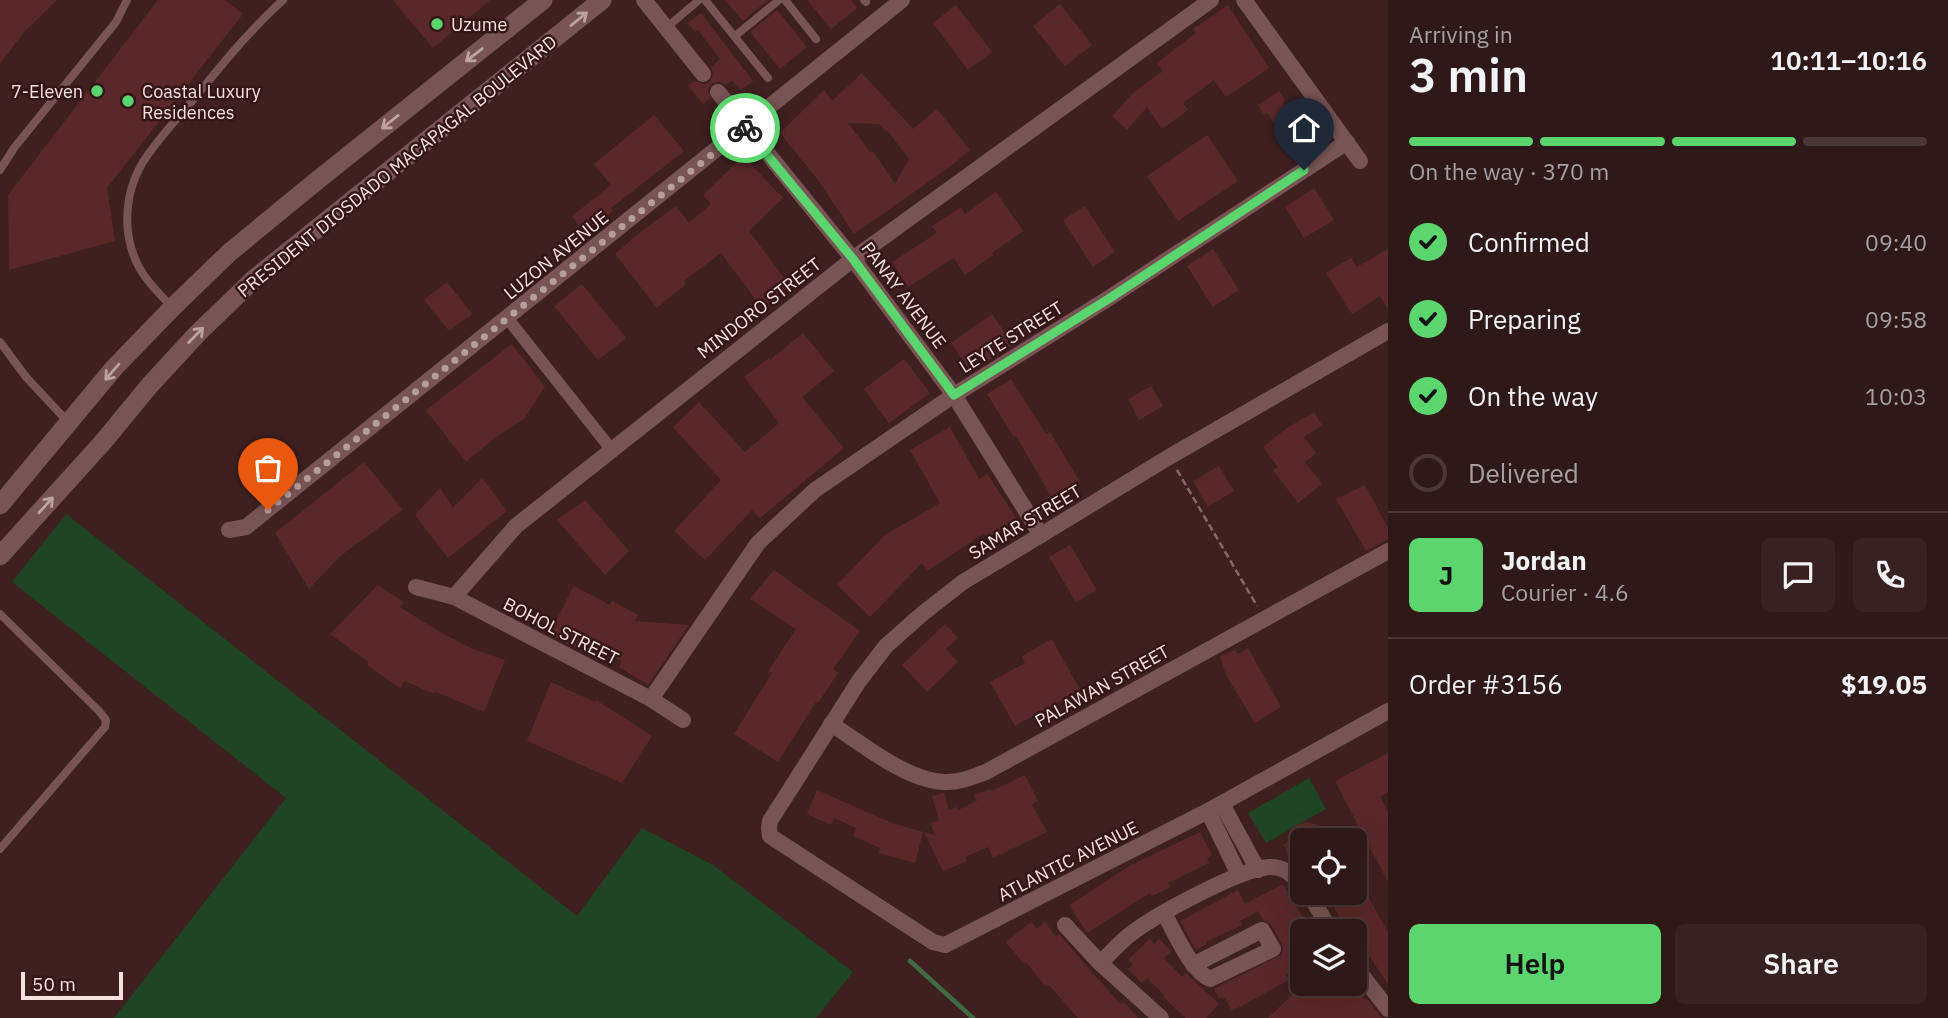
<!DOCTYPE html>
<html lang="en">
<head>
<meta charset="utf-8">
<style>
	:root { --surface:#2f1818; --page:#372121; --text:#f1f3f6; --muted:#a7a0a2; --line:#4a3737; --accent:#5bd56e }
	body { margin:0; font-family:"IBM Plex Sans",sans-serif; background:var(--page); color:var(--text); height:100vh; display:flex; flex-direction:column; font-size:26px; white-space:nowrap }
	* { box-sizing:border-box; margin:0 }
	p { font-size:23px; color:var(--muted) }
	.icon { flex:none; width:38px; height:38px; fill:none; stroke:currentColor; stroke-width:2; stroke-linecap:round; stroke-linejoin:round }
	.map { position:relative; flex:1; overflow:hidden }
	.sheet { display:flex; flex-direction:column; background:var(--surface); width:560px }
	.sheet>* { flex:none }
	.controls { position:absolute; left:1290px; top:828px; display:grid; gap:14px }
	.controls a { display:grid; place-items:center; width:77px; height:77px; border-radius:10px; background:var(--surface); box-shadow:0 7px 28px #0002,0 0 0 2px var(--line); font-size:35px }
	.scale { position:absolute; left:21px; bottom:18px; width:102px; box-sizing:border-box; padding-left:7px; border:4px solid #f7e1e1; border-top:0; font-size:19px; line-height:24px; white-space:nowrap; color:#f7e1e1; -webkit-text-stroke:5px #341617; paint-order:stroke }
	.pin { position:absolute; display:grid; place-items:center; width:60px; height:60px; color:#fff; margin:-72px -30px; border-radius:50% 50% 50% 0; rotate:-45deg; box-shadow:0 0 7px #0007 }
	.pin .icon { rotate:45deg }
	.courier { position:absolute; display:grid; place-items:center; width:70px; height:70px; margin:-35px; border:5px solid #5bd56e; border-radius:50%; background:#fff; color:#222; box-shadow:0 2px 9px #0007 }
	.headline em { font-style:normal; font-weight:600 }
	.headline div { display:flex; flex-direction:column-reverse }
	.headline { display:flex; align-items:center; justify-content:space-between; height:119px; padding:0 21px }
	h1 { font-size:46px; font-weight:600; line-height:52px }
	.bar { display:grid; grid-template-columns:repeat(4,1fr); gap:10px 7px; align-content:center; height:84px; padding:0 21px }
	.bar i { height:9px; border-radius:5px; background:var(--line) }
	.bar .current { background:var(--accent) }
	.bar p { grid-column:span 4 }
	.line { display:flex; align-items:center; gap:18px; padding:0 21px; border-top:2px solid var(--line) }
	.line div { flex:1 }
	.round { display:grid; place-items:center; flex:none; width:74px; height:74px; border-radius:10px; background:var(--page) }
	ol { padding:0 21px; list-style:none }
	li { display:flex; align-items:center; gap:21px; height:77px }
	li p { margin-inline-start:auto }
	li .icon { padding:7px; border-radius:50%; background:var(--accent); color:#111; stroke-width:4 }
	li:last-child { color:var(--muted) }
	li i { width:38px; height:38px; border:4px solid var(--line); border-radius:50% }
	.button { display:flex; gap:14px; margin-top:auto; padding:14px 21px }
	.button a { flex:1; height:80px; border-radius:10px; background:var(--accent); color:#111; font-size:28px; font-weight:600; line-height:80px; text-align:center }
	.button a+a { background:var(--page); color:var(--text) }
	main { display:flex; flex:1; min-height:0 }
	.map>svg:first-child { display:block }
	.grass { fill:#1f4524 }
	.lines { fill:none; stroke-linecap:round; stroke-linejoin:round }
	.stream { stroke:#406944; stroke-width:4.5 }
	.building { fill:#5a282a; fill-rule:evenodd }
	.path { stroke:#856969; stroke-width:2.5; stroke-dasharray:7 3.5; stroke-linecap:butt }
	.service { stroke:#785454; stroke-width:8 }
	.pedestrian { stroke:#785454; stroke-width:12 }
	.minor { stroke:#785454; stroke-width:16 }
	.secondary { stroke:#785454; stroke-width:19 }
	.oneway { stroke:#bea2a2 }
	.done { stroke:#b79d9d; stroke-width:7; stroke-dasharray:0 12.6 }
	.route { stroke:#5bd56e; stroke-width:9 }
	.poi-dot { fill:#5bd56e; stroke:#341617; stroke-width:2.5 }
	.labels { text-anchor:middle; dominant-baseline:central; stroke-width:5; stroke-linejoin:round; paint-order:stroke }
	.poi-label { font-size:18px; fill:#f7e1e1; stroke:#341617; text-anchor:start }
	.street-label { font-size:18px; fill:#f7e1e1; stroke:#341617 }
</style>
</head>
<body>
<main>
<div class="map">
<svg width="1388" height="1018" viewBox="0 0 1388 1018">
	<rect width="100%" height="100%" fill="#3f2020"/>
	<g class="grass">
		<polygon points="66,514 577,916 642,828 713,865 853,972 816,1018 114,1018 286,798 12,582"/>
		<polygon points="1309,778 1326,809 1266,843 1248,813"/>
	</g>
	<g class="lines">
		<polyline class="stream" points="910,961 973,1018"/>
	</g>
	<g class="building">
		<polygon points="0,0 57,0 24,32 0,64"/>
		<polygon points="158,0 225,0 243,14 107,188 115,241 9,270 8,195"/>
		<polygon points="393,0 490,0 433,48"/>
		<polygon points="725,0 768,0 743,21"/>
		<polygon points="807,0 851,0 857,8 831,29"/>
		<polygon points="1060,4 1092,45 1065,66 1033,26"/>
		<polygon points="956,5 992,52 968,70 933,23"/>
		<polygon points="1228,5 1269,68 1226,97 1214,80 1183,103 1188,110 1162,129 1147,107 1127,130 1112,116 1134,92 1163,71 1157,63 1196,33 1193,29"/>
		<polygon points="777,10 807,47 780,69 750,32"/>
		<polygon points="701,13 753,81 741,90 732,80 726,85 721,82 712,83 708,89 710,98 703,104 688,86 695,81 704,84 710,82 713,73 711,67 720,59 698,30 695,32 688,23"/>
		<path d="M862 73 913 129 937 109 970 150 951 166 854 234 818 180 780 133 824 90 832 101ZM848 123 879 124 886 131 887 130 909 159 895 184 873 151 871 153Z"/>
		<polygon points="1279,91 1285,100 1283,102 1290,111 1274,123 1267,113 1264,115 1258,105"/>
		<polygon points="654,115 684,151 611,208 613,211 585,233 572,216 611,185 594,164"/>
		<polygon points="1207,135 1238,181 1178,221 1147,176"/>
		<polygon points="743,156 783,198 749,231 791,287 762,308 721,253 684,281 686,284 657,308 615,254 644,229 676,206 689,223 711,204 703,195"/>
		<polygon points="1314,188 1334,220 1304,238 1285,207"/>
		<polygon points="996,192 1023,231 992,253 994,255 965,275 954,258 908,287 892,262 937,233 932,226 961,207 965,214"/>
		<polygon points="1085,206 1115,252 1093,267 1063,220"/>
		<polygon points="1213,249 1239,290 1213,307 1187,266"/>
		<polygon points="1388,249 1388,309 1380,296 1352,314 1326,273 1351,258 1357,267"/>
		<polygon points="447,282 472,314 449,331 424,300"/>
		<polygon points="582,284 626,338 598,360 554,306"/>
		<polygon points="992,314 1013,345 971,372 951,343"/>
		<polygon points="803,333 834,371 802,397 844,448 760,518 752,510 705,560 674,531 721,480 673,427 699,402 745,452 779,423 744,377 769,358 770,360"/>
		<polygon points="512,344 545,387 524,419 496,437 466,462 426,410"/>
		<polygon points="904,359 930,393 889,423 864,389"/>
		<polygon points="1011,379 1046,434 1050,432 1080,482 1052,498 1016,436 1014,437 987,394"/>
		<polygon points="1151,386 1163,406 1139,420 1128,399"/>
		<polygon points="1314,412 1322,425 1304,437 1316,453 1305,462 1322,484 1298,503 1273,470 1278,467 1263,447 1287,428"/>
		<polygon points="950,427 979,479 987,474 1017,519 988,538 984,533 927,571 922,563 870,617 837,585 885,535 940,503 910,450"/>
		<polygon points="364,462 403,510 339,557 309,589 275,533"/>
		<polygon points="1219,466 1234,491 1208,507 1193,481"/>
		<polygon points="482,478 507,511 448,558 415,515 440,488 453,508"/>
		<polygon points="1365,485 1388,528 1388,539 1366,551 1336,499"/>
		<polygon points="585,500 629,551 605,575 557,520"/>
		<polygon points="1070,545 1097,590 1076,602 1049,557"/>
		<polygon points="774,570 860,631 833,669 838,673 818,703 816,702 778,762 734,734 772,673 768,671 796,629 750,599"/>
		<polygon points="378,585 404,602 400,607 438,631 473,649 505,660 484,712 436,692 434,694 405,681 400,688 367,665 369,662 330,634"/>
		<polygon points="574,586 610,605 612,601 638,615 635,621 689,625 648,685 619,667 622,661 583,639 578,649 549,634"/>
		<polygon points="945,624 958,638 946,649 958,662 927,692 902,665"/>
		<polygon points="1052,639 1080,690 1015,726 990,682 1025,663 1022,656"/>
		<polygon points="1248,648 1281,707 1255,723 1226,675 1220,656 1235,650 1238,654"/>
		<polygon points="551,682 595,702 596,700 652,736 622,783 527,741"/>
		<polygon points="1388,753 1388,792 1380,797 1388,812 1388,882 1335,781"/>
		<polygon points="1025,775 1038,801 1032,804 1047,832 993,858 988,847 965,857 967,861 943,871 924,832 936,836 930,823 939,821 932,796 944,793 949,810 957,807 958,810 977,801 974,795 990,789 991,791"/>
		<polygon points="817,790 892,823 923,832 915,863 879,853 880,848 853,836 856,828 834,818 831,825 807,814"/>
		<polygon points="1306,822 1318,825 1326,840 1302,840 1302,866 1289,857 1283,844 1287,843 1289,833 1296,825"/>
		<polygon points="1200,832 1212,855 1207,858 1209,863 1168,883 1171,887 1152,896 1150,893 1087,933 1069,905 1131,865"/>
		<polygon points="1354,871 1388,932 1388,984 1354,934 1354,931 1347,931 1326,892 1354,892"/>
		<polygon points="1283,884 1311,931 1302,931 1302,967 1286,975 1289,980 1232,1011 1225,998 1219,998 1214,989 1281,955 1283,950 1282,944 1271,925 1263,920 1258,911 1240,921 1242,925 1206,942 1207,944 1196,950 1180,921 1238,890 1245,904"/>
		<polygon points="1031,922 1037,929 1045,922 1056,937 1059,934 1121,1005 1124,1002 1138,1018 1078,1018 1049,985 1046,987 1026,962 1024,964 1006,942"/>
		<polygon points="1150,939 1154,944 1159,939 1171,951 1164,958 1182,977 1186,973 1219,1004 1206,1018 1186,1018 1163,997 1165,996 1147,978 1142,983 1128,969 1133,964 1128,960"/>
		<polygon points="1320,984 1351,984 1365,1000 1367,999 1382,1018 1268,1018 1295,992 1299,999"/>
	</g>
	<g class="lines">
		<polyline class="path" points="1177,470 1257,606"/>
		<g class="service">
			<polyline points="705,0 768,78"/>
			<polyline points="785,0 816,39"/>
			<polyline points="864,0 866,2"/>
			<polyline points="666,28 699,0"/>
			<polyline points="735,36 779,0"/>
			<polyline points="0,170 14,148 116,22 127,0"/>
			<path d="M171 306C163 297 153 288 146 278 121 244 122 197 143 162 158 138 179 117 197 95 224 62 251 29 283 0"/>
			<polyline points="0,342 26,377 68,422"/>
			<polyline points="0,614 99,711 106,720 105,727 0,849"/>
		</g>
		<polyline class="pedestrian" points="508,319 611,449"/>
		<g class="minor">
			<polyline points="644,0 703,74"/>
			<polyline points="1244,0 1360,161"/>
			<polyline points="718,92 853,259 954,395 1041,535"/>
			<polyline points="1388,331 1169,457 1041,535 963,582 922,614 886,646 859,681 770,821 769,828 770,836 933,942 945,945 1208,811 1388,711"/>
			<polyline points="229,530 246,527 902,0"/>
			<polyline points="416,587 454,597 651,699 683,720"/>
			<polyline points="454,597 516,526 853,259 1211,0"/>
			<polyline points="651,699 758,543 815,490 954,395 1109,298 1347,142"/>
			<path d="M831 724C863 744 905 780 944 782 959 783 972 777 986 772L1388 551"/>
			<polyline points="1222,804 1258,870"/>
			<polyline points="1208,811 1239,875"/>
			<polyline points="1308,892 1331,931"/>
			<path d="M1164 913C1174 931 1191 971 1210 979L1273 949 1262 930 1193 965"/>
			<polyline points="1065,925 1100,963 1161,1018"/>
			<path d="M1100 963C1111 953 1121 941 1132 933 1157 914 1240 869 1269 867 1284 866 1292 875 1302 884"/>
			<polyline points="1354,965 1388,1009"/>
		</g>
		<g class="secondary">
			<polyline points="0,505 114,368 173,307 230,252 319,179 543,0"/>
			<polyline points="0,556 103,442 150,385 198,333 254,279 602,0"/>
		</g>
	</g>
	<defs><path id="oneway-shaft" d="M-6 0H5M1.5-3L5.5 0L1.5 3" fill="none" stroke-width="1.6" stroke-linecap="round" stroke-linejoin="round" transform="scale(1.75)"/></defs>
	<g class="oneway">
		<use href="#oneway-shaft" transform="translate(579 19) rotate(-39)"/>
		<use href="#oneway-shaft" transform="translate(474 55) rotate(142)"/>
		<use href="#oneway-shaft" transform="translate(390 122) rotate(141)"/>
		<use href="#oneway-shaft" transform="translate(196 335) rotate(-46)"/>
		<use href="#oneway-shaft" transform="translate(112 372) rotate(131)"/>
		<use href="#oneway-shaft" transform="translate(46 505) rotate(-48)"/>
	</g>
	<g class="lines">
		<polyline class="done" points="268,510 745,128"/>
		<polyline class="route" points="745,128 853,259 954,395 1110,298 1304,170"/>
	</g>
	<g class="poi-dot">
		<circle cx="437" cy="24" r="7"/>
		<circle cx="97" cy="91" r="7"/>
		<circle cx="128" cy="101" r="7"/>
	</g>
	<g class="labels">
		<g class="poi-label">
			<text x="451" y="24">Uzume</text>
			<text x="83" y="91" text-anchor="end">7-Eleven</text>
			<text x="142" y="91">Coastal Luxury<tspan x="142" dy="21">Residences</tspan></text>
		</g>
		<g class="street-label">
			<text transform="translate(397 166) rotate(-39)">PRESIDENT DIOSDADO MACAPAGAL BOULEVARD</text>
			<text transform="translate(556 255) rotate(-39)">LUZON AVENUE</text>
			<text transform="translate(904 295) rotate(53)">PANAY AVENUE</text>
			<text transform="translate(759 308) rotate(-38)">MINDORO STREET</text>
			<text transform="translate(1011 337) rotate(-32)">LEYTE STREET</text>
			<text transform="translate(1025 522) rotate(-31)">SAMAR STREET</text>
			<text transform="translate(561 631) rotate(27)">BOHOL STREET</text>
			<text transform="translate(1102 686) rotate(-29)">PALAWAN STREET</text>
			<text transform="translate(1068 861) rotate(-27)">ATLANTIC AVENUE</text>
		</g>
	</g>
</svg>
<div class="controls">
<a><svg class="icon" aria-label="locate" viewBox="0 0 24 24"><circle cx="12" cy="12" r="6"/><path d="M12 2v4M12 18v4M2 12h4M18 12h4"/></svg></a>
<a><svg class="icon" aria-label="layers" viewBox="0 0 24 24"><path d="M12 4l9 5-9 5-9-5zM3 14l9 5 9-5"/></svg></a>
</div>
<div class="scale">50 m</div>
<div class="pin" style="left:268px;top:510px;background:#ea580c"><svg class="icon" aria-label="bag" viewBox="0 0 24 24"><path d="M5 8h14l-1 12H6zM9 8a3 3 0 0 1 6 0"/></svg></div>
<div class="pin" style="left:1304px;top:170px;background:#1f2937"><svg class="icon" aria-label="home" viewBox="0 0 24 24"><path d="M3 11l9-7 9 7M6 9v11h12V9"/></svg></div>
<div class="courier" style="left:745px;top:128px"><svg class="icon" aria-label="bike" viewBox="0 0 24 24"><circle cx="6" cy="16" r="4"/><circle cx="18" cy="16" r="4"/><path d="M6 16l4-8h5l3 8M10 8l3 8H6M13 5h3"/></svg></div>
</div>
<section class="sheet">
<div class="headline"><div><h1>3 min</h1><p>Arriving in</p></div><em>10:11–10:16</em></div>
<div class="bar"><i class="current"></i><i class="current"></i><i class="current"></i><i></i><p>On the way · 370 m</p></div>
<ol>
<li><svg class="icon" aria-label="check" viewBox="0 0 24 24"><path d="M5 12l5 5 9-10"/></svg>Confirmed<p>09:40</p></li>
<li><svg class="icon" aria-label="check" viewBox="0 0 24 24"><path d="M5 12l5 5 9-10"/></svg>Preparing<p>09:58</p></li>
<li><svg class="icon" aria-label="check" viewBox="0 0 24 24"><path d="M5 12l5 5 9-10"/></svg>On the way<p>10:03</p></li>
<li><i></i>Delivered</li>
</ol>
<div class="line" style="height:126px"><b class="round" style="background:var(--accent);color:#111">J</b><div><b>Jordan</b><p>Courier · 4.6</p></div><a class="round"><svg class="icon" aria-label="chat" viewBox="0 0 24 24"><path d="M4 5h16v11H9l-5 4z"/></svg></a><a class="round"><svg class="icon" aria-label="phone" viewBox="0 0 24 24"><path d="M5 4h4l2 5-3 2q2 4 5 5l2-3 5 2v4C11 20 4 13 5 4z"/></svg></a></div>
<div class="line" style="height:91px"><div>Order #3156</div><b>$19.05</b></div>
<div class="button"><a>Help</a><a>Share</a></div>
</section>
</main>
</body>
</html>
